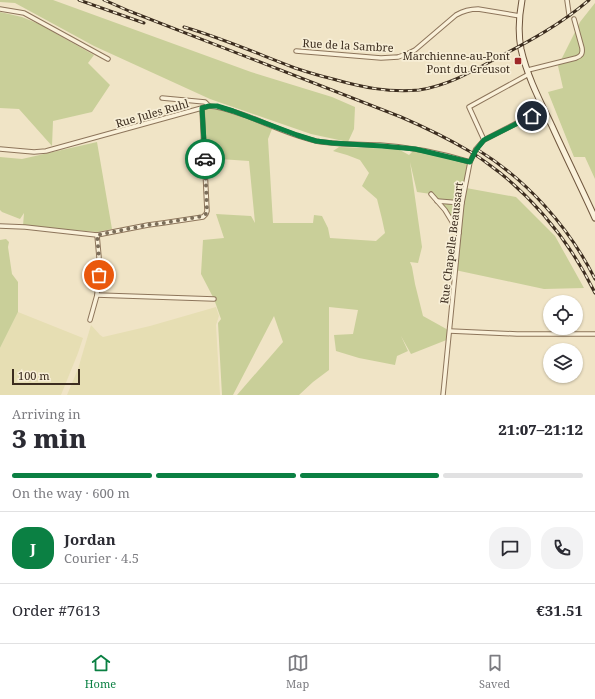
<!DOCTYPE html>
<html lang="en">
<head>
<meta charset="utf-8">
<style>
	:root { --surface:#fff; --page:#f2f2f3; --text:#2b2b33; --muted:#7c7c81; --line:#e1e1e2; --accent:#0b8043 }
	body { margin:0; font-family:"Noto Serif",serif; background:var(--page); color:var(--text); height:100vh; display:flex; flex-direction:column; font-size:15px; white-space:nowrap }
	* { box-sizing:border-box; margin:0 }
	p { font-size:13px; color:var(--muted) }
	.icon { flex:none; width:22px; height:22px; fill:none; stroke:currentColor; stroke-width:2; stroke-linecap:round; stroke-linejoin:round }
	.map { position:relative; height:395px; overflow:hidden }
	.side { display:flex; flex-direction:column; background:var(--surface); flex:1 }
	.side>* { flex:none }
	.fabs { position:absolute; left:543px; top:295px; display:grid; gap:8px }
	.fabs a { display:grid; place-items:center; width:40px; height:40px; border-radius:50%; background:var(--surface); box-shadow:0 1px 3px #0004; font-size:20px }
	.scale { position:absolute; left:12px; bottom:10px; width:68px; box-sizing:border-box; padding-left:4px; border:2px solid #3c2d1f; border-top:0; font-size:11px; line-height:14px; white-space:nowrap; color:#3c2d1f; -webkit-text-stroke:3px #f7eed6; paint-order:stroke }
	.pin { position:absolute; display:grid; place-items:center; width:34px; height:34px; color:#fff; margin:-17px; border:2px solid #fff; border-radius:50%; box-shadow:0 1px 4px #0007 }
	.courier { position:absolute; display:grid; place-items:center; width:40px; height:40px; margin:-20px; border:3px solid #0b8043; border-radius:50%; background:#fff; color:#222; box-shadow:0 1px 5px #0007 }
	.summary em { font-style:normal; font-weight:800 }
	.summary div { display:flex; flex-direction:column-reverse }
	.summary { display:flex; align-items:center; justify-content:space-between; height:68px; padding:0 12px }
	h1 { font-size:26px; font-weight:800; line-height:30px }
	.bar { display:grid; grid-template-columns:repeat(4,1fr); gap:6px 4px; align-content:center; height:48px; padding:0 12px }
	.bar i { height:5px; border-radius:3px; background:var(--line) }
	.bar .selected { background:var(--accent) }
	.bar p { grid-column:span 4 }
	.line { display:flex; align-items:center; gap:10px; padding:0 12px; border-top:1px solid var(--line) }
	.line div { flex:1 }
	.round { display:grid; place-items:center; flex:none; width:42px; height:42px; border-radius:16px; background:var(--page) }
	.dock { display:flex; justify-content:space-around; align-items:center; height:56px; border-top:1px solid var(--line); background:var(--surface); font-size:11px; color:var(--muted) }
	.dock a { display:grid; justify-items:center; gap:2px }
	.dock .selected { color:var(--accent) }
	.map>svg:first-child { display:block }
	.farmland { fill:#e6deb3 }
	.green { fill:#c9cf99 }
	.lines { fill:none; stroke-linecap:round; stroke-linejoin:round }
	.minor-casing { stroke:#8d755b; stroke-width:5.5 }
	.secondary-casing { stroke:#6f563e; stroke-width:7 }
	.minor { stroke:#faf1da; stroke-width:3.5 }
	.secondary { stroke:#faf1da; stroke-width:5 }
	.rail-casing { stroke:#3c2d1f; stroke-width:3 }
	.rail { stroke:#f7eed6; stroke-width:1.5; stroke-dasharray:4.5; stroke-linecap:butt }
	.done { stroke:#7b6d59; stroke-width:4; stroke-dasharray:0 7.2 }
	.route { stroke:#0b8043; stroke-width:5 }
	.poi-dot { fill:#9e2829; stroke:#f7eed6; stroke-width:1.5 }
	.labels { text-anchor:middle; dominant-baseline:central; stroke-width:3.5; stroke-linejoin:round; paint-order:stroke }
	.street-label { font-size:11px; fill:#3c2d1f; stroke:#f7eed6 }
	.poi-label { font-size:11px; fill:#3c2d1f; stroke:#f7eed6; text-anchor:end }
</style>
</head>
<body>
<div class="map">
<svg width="595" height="395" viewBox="0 0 595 395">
	<rect width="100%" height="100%" fill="#f0e4c6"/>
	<g class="farmland">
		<polygon points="216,307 219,316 216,325 220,395 67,395 78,369 91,325 100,335 103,337 150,326"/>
		<polygon points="18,312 83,338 78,353 61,395 0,395 0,348"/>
	</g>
	<g class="green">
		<polygon points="0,0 53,0 251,72 332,97 355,107 354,129 348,142 311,134 210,99 94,46 15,3 0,2"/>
		<polygon points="595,3 595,179 585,157 574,157 548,92 563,88 558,66 580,22"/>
		<polygon points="0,12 22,17 39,24 94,55 88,63 110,85 92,112 53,121 52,146 19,109 0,108"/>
		<polygon points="202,108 236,112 272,129 268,139 273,223 313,223 314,215 322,216 328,228 330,238 376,241 385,233 382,219 377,199 362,186 369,173 360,160 347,155 333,151 339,147 398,149 409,155 415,149 470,162 466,188 516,197 555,236 584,288 544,289 455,270 459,232 431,194 417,192 410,162 422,247 418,263 410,262 412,267 415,284 423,316 450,331 449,339 411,354 401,336 408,351 397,356 395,365 359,358 336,351 334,335 353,334 358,310 329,307 329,370 313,382 299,395 237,395 283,342 274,316 233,395 222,395 218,323 221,319 214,299 201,274 203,240 224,238 216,214 251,216 255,223 249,161 205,158"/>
		<polygon points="97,142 112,229 97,232 23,226 24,213 20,219 2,212 0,210 0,157 22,159"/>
		<polygon points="6,239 9,242 8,247 12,274 18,282 18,312 0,348 0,240"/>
	</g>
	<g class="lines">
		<g class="minor-casing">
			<g id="minor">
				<polyline points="567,0 569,14"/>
				<polyline points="0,9 24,13 108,59"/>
				<path d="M296 51 381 58 398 57 407 54 415 50 456 15C463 11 470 9 478 9L520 16"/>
				<path d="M528 70 576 58C581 56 583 54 582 48L574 19"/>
				<polyline points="162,98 205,102 209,106"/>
				<polyline points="484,140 469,107 529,74"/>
				<path d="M0 149 34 152 46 151 209 106C223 107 235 112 247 116 270 125 293 136 316 141 337 145 359 144 380 145 411 147 441 153 470 162"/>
				<polyline points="431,194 445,210 459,233"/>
				<polyline points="437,201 462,203"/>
				<polyline points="0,226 25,227 97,235 148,225 163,223 203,217 206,214 207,211 202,108"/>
				<polyline points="97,295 214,299"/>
				<polyline points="90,320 97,295 99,257 97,235"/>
				<polyline points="450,331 517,334 595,334"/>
				<polyline points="443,395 459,233 462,203 470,162 476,149 484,140 544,109"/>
			</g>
		</g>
		<g class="secondary-casing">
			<path id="secondary" d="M522 0C519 16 518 33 521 49 527 76 540 101 552 126 566 157 581 187 595 218"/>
		</g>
		<use href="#minor" class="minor"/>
		<use href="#secondary" class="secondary"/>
		<g class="rail-casing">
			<g id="rail">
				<polyline points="79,0 144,23"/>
				<path d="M104 0 129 11 401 117C424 127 447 138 469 151 480 157 489 165 499 172 540 205 572 246 595 293"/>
				<path d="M184 27C222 38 258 54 295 68 307 72 320 76 333 79 361 87 389 93 419 90 447 86 473 71 497 58 530 41 561 24 589 0"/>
				<path d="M478 150C527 180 569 227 595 279"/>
			</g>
		</g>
		<use href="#rail" class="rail"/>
	</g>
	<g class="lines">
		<polyline class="done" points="99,275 99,257 97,235 148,225 164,223 203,216 206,214 207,211 205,159"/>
		<polyline class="route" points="205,159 202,108 209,106 217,106 233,111 297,135 316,141 332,143 382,146 415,149 470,162 476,150 484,140 532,116"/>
	</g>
	<rect class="poi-dot" x="514" y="57" width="8" height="8" rx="2"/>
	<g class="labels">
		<g class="street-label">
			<text transform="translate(348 45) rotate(3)">Rue de la Sambre</text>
			<text transform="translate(152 113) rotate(-16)">Rue Jules Ruhl</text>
			<text transform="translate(451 243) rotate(-83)">Rue Chapelle Beaussart</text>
		</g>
		<g class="poi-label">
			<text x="510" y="55">Marchienne-au-Pont<tspan x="510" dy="13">Pont du Creusot</tspan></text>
		</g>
	</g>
</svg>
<div class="fabs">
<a><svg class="icon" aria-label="locate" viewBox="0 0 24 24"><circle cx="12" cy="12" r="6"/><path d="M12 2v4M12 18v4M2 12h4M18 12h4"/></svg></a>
<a><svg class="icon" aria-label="layers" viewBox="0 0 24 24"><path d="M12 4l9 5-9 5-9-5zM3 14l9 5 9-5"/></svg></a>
</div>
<div class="scale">100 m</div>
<div class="pin" style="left:99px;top:275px;background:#ea580c"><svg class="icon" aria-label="bag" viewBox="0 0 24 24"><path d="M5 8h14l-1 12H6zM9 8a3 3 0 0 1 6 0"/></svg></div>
<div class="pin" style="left:532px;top:116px;background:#1f2937"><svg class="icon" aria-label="home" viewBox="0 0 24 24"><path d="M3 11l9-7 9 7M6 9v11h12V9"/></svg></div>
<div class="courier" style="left:205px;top:159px"><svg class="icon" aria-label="car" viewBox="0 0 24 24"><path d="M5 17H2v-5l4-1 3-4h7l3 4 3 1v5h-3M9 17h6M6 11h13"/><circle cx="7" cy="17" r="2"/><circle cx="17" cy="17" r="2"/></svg></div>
</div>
<section class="side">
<div class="summary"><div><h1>3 min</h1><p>Arriving in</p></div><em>21:07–21:12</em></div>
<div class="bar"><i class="selected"></i><i class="selected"></i><i class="selected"></i><i></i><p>On the way · 600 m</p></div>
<div class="line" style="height:72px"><b class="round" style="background:var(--accent);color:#fff">J</b><div><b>Jordan</b><p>Courier · 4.5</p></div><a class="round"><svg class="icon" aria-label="chat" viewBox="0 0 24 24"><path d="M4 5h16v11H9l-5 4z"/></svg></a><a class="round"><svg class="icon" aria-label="phone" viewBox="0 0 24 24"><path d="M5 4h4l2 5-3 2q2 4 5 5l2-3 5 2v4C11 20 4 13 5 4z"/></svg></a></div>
<div class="line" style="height:52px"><div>Order #7613</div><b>€31.51</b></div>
</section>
<nav class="dock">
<a class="selected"><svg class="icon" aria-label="home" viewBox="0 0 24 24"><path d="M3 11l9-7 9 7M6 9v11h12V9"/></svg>Home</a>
<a><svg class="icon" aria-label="map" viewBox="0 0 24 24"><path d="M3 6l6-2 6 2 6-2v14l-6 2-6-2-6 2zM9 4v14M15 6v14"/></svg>Map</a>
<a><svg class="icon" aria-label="saved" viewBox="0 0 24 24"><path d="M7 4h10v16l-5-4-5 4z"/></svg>Saved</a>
</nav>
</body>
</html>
